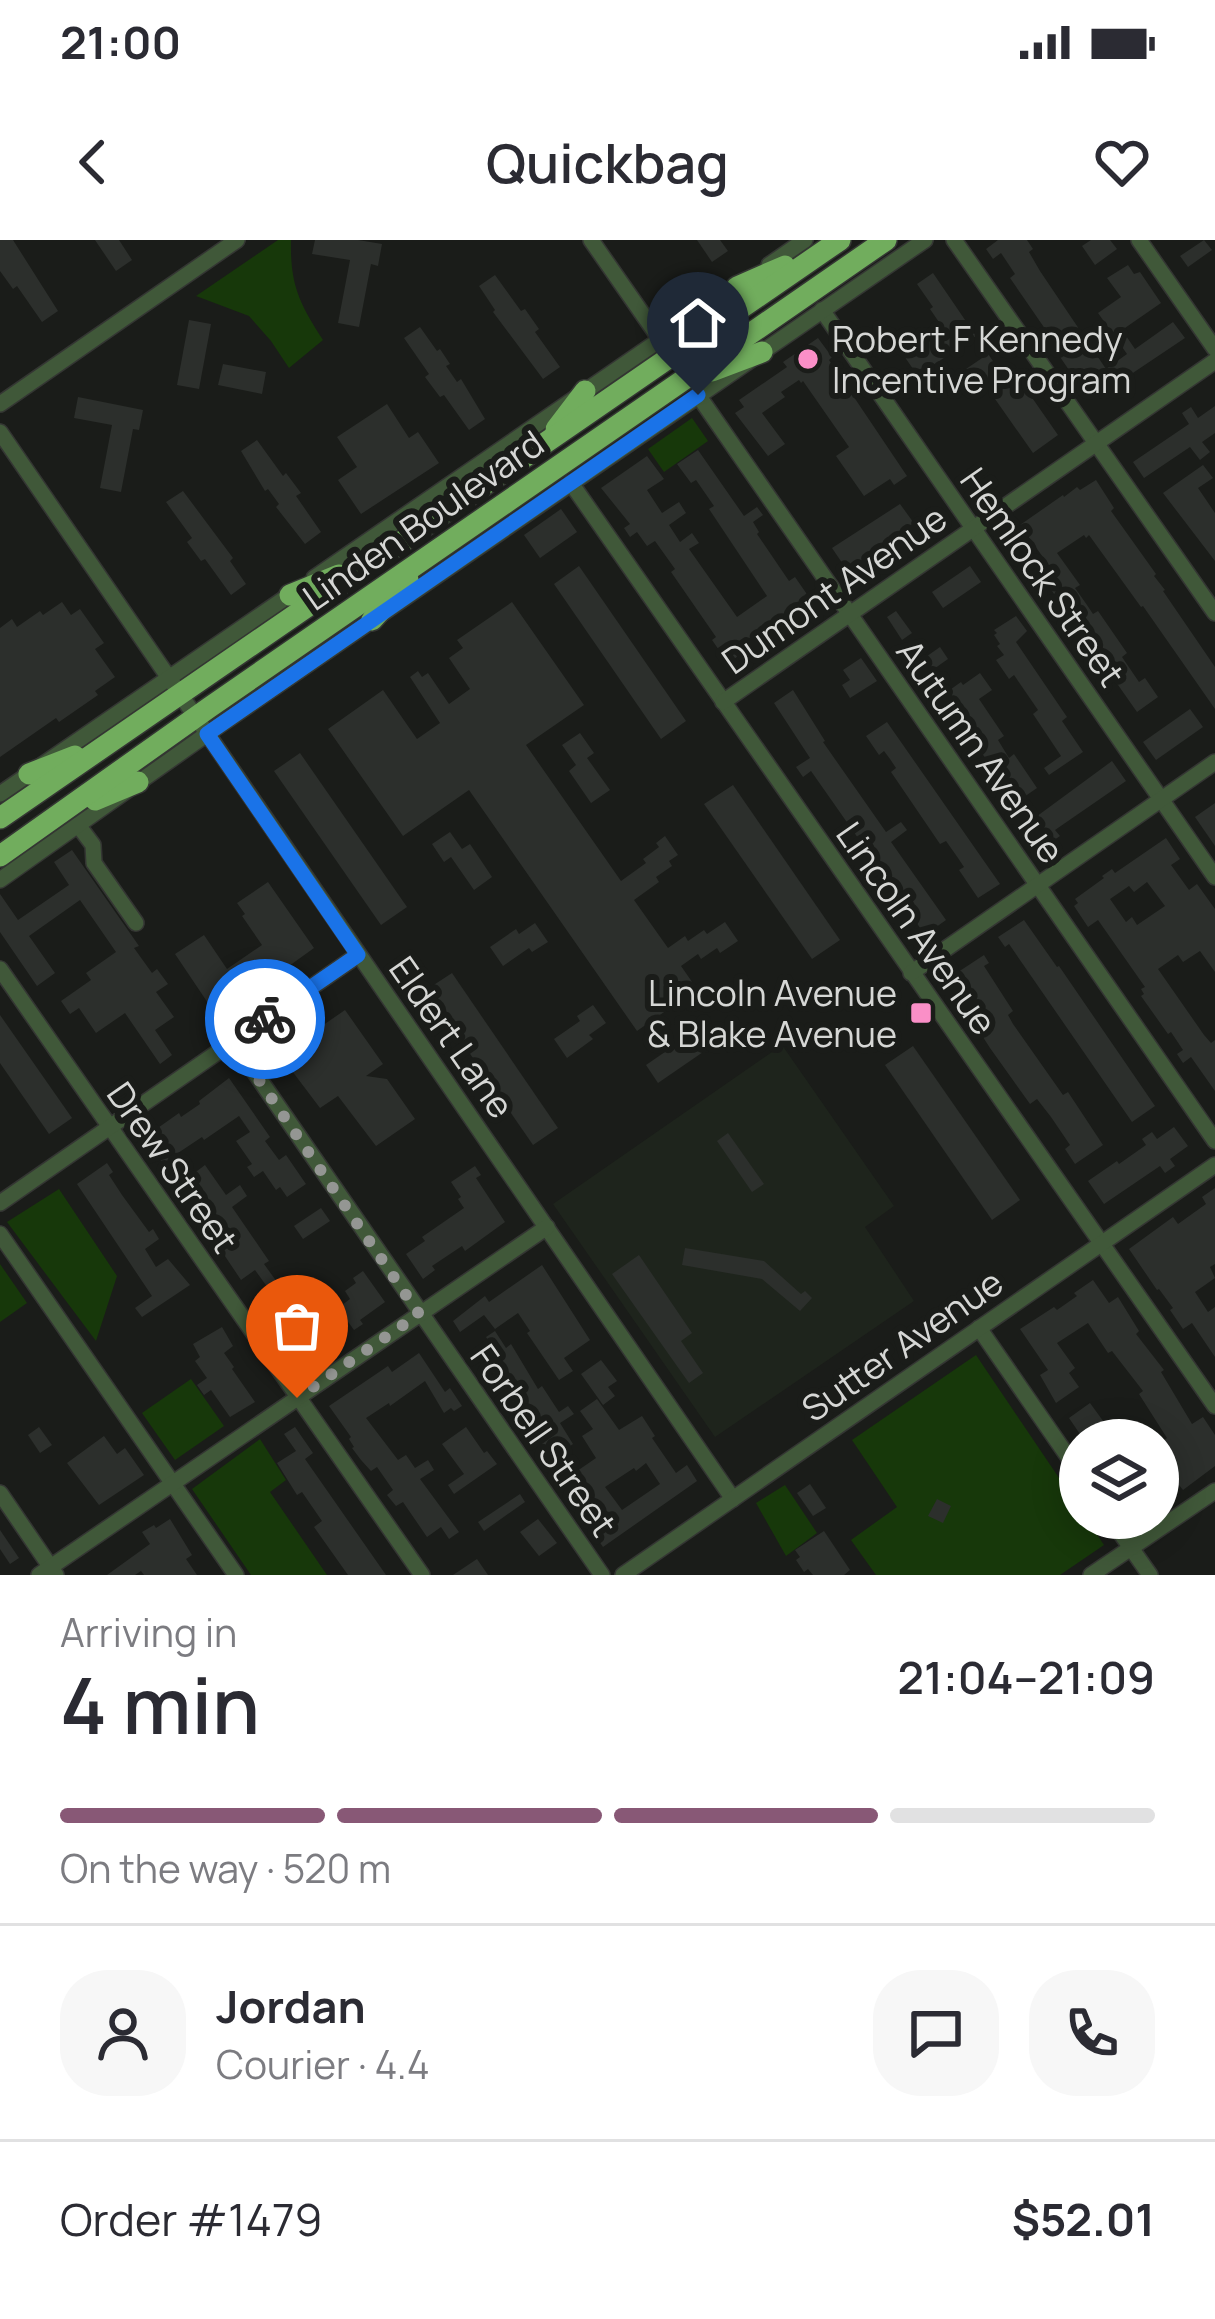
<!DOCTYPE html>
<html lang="en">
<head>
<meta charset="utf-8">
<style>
	:root { --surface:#fff; --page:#f7f7f7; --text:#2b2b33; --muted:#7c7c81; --line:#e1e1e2; --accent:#885876 }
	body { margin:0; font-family:Manrope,sans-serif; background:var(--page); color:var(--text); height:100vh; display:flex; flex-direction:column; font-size:45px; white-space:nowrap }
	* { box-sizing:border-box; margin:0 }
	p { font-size:39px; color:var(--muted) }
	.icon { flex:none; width:66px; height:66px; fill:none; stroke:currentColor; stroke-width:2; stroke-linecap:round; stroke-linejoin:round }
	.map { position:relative; height:1335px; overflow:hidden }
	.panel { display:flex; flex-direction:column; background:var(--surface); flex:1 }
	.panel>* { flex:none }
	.controls { position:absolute; left:1059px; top:1179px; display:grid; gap:24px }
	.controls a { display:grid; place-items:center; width:120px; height:120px; border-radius:50%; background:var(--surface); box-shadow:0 6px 30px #0003; font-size:60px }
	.pin { position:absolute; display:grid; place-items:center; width:102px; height:102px; color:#fff; margin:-123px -51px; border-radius:50% 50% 50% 0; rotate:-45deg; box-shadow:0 0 12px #0007 }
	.pin .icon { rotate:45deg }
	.courier { position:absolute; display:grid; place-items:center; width:120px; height:120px; margin:-60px; border:9px solid #1a73e8; border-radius:50%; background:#fff; color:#222; box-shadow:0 3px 15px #0007 }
	.head em { font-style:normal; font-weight:600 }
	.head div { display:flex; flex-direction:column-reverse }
	.head { display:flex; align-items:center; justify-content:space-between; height:204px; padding:0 60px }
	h1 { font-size:78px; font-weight:600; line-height:90px }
	.bar { display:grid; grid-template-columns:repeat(4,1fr); gap:18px 12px; align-content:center; height:144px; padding:0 60px }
	.bar i { height:15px; border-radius:9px; background:var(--line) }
	.bar .active { background:var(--accent) }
	.bar p { grid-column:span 4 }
	.line { display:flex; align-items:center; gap:30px; padding:0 60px; border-top:3px solid var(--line) }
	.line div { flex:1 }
	.round { display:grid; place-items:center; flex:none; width:126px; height:126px; border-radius:48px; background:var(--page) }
	.status { display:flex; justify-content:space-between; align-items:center; height:84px; padding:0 60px; background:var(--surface); direction:ltr }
	.status svg { height:33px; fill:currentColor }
	header { display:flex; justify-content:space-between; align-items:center; height:156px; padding:0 60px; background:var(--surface); font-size:54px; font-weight:600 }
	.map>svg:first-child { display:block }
	.built { fill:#1e241c }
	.green { fill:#17380a }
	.building { fill:#2c2f2c; fill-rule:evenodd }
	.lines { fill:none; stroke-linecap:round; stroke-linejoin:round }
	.minor-casing { stroke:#343633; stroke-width:18 }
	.highway-casing { stroke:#343633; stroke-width:24 }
	.minor { stroke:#405839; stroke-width:15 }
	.highway { stroke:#71ad5d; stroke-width:21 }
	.done { stroke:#949693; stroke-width:12; stroke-dasharray:0 21.6 }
	.route { stroke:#1a73e8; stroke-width:15 }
	.poi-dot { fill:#fa8fc7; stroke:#1a1c19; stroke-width:4.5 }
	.labels { text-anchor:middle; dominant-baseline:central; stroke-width:12; stroke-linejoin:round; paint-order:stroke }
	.poi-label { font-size:36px; fill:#d6d7d5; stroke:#1a1c19; text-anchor:start }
	.street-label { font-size:36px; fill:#d6d7d5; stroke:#1a1c19 }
</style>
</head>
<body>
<div class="status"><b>21:00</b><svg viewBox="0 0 49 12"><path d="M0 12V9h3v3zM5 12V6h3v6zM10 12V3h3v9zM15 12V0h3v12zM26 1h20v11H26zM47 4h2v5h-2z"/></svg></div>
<header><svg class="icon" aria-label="back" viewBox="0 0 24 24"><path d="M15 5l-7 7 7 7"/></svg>Quickbag<svg class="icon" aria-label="heart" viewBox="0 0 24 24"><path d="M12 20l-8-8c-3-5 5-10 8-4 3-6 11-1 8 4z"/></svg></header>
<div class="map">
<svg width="1215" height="1335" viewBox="0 0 1215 1335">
	<rect width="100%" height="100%" fill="#1a1c19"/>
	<polygon class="built" points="782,805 894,966 865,987 914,1061 715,1197 553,964"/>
	<g class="green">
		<path d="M278 0H291C290 44 299 63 323 100L289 128 271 101 249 76 196 56Z"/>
		<polygon points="692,178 708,201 664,232 648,209"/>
		<polygon points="59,949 117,1036 96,1101 7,982"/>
		<polygon points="0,1024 27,1063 0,1082"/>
		<polygon points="976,1115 1080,1269 1080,1278 1086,1278 1104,1305 1060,1335 876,1335 851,1300 897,1267 852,1200"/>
		<polygon points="191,1139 224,1186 175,1220 142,1173"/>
		<polygon points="260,1199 286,1240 270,1252 327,1335 251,1335 192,1249"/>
		<polygon points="785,1245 817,1293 786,1316 756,1263"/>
	</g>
	<g class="building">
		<polygon points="0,0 13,0 58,71 42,82 17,46 13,49 0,31"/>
		<polygon points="95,0 119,0 132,20 116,31"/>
		<polygon points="315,0 358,0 382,4 378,26 371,24 359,87 338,83 350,20 312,14"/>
		<polygon points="697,0 720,0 728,11 712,22"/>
		<polygon points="998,0 1027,0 1033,9 1029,12 1040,31 1106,129 1127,114 1098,73 1121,57 1107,38 1128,25 1134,34 1140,32 1161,63 1122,90 1135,109 1173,82 1185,98 1094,159 1086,148 1079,153 1067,136 1071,133 1058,114 1061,112 1010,38 1015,34 1001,13 993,19 986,9"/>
		<polygon points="1091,0 1110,0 1117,9 1095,25 1082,6"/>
		<polygon points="1204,0 1212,10 1188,27 1180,16"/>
		<polygon points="933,33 976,96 932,126 934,129 920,139 902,113 943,88 930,69 933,67 917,44"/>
		<polygon points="495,35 521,71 525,69 539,89 535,92 560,127 543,139 493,72 495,70 479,46"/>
		<polygon points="189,80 211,84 199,149 177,145"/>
		<polygon points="420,87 437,111 440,109 450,124 446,126 457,142 461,139 485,179 469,190 444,155 440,157 425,137 429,134 404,98"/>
		<polygon points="818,98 832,117 829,120 907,236 894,245 890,239 864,256 836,216 849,207 803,141 801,143 799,140 781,152 785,157 762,173 785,204 768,216 735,173 744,167 739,160 787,127 783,122"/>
		<polygon points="988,114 1005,138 1014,131 1020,140 1027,136 1033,144 1026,149 1058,195 1033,213 981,139 975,143 966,129"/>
		<polygon points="223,124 266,132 262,154 218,145"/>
		<polygon points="78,157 143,170 139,190 133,189 121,252 100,248 112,185 74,178"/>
		<polygon points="387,164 409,198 418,192 439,223 361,274 338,240 357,227 337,197"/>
		<polygon points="1215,166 1215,193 1202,202 1210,212 1200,220 1190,207 1144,238 1133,222 1189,184 1182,173 1191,167 1198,178"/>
		<polygon points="257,200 283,236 286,233 301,253 296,256 321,292 305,304 276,267 279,264 268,249 265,251 241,211"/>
		<polygon points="698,210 744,276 757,267 763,275 753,282 759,292 757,294 789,341 795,337 811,360 764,393 766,397 728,423 712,400 716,397 671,332 675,329 655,301 647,306 637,292 630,297 624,288 630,284 601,248 647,216 664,239 647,250 662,273 679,262 686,273 669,285 680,302 692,293 699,303 689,309 737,377 767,356 709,269 714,266 696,240 691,243 677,224"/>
		<polygon points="1203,225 1213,238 1198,248 1215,273 1215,321 1163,253"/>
		<polygon points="1096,240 1114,268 1111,271 1156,334 1154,336 1165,350 1163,351 1215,427 1215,469 1143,366 1141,367 1089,295 1086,298 1084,295 1057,313 1080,345 1075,348 1087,365 1093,374 1098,371 1127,413 1122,417 1139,442 1145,438 1158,457 1137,472 1045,341 1055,334 1020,285 1063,255 1064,257 1077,247 1080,250"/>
		<polygon points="183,251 233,318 230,321 246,344 231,355 205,319 201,321 187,302 192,298 166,262"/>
		<polygon points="900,264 916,286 849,333 832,308"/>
		<polygon points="561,269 577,292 540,318 524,295"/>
		<polygon points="579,326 686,481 661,499 554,344"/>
		<polygon points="970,326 981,342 943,368 932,352"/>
		<polygon points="62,362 71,375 80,369 104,403 95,409 115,437 95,451 98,455 59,482 56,478 0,517 0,388 12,379 17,387 40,371 43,375"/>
		<polygon points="512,362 584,465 526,505 621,641 646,623 643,619 659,607 656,603 665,596 678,615 669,621 672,626 656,637 659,642 634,660 668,708 685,696 688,701 704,690 707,694 725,682 738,701 720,713 717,708 701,719 698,714 681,726 697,749 637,791 469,550 403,596 328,489 383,450 417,499 440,483 410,437 418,431 422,437 428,433 449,464 470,449 449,418 463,408 457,400"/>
		<polygon points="896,371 912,393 902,400 887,377"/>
		<polygon points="1016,376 1027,391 1016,402 1067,477 1062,481 1083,512 1049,535 1044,528 1061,516 1033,474 1038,470 1014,435 1009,439 996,420 1004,415 997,406 1000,404 994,395 997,393 994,390"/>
		<polygon points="940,407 948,419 921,438 913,426"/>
		<polygon points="861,418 877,441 850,458 842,445 850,440 843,430"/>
		<polygon points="980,433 992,450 979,459 1004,496 998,500 1009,518 1014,514 1037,548 1011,566 1003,553 997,556 991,548 1001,540 971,498 947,466 943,468 937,459 961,442 963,445"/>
		<polygon points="793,450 825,501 823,502 886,592 901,582 907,590 891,602 946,680 925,695 880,630 874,635 863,620 859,623 854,615 865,608 811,531 803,537 796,527 810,518 774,463"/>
		<polygon points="1190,469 1203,487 1156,520 1143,502"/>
		<polygon points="887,482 1000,644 978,658 959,630 964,627 958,618 946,601 940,604 891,532 896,528 890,519 884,511 879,515 866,496"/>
		<polygon points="580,493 594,513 587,518 610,550 591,563 569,531 576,525 562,505"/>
		<polygon points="300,513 407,667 381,685 274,531"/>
		<polygon points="1112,521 1126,541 1055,590 1060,596 1041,609 1025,585"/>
		<polygon points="733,545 840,700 812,719 704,564"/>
		<polygon points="1215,563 1215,606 1195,577"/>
		<polygon points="450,592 462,609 470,604 492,637 474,650 451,617 444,622 432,604"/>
		<path d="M1166 598 1180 619 1171 625 1189 650 1197 644 1215 669V732L1200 711 1183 722 1178 715 1158 729 1204 795 1211 803 1215 800V851L1191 817 1183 823 1177 814 1183 810 1171 792 1168 794 1141 756 1144 754 1141 749 1145 747 1098 680 1088 687 1074 666 1078 663 1075 659 1104 638 1102 636 1112 629 1115 633ZM1147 642 1165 666 1137 685 1132 677 1126 682 1110 659 1129 646 1134 652Z"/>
		<polygon points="72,610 139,706 134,708 152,733 157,729 168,744 156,752 174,777 155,790 172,815 160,824 125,773 96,793 79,768 70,774 61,761 91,740 86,733 116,712 80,660 29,696 55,733 37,746 0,692 0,654 18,680 69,645 54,622"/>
		<polygon points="268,642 314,708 242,760 241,758 216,775 175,714 204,695 227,729 262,705 242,676 245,674 237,663"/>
		<polygon points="1024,680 1057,727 1059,726 1155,866 1132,882 1009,704 1005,707 998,697"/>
		<polygon points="535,683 548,702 532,712 529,708 503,726 490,707 516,689 519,694"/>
		<polygon points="984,715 989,723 984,726 1013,771 1008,775 1013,784 1063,855 1068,852 1103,905 1075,924 1065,909 1070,905 1051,877 1037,859 1030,864 990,808 981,794 987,789 952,736"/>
		<polygon points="452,733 558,888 533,905 426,750"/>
		<polygon points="593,765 606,783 589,795 593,799 567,818 554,799 580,781 577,776"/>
		<polygon points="345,770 383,824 366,836 387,839 415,879 376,906 338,856 320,868 280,815"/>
		<polygon points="0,775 72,878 49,894 0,823"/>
		<polygon points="694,792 706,810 658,843 646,825"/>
		<polygon points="913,806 1020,960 992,980 885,825"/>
		<polygon points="229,838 270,897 265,901 279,920 286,915 306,944 287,957 280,947 276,950 263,931 254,937 247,927 252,924 236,901 250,892 239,876 204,900 202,897 178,913 193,934 205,925 226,955 240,945 247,956 232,967 269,1021 264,1024 277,1042 279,1040 285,1049 293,1062 288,1065 306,1091 310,1088 324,1107 304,1122 272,1076 269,1078 254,1057 268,1048 255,1030 241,1040 145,897 179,873 181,877 200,864 199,861"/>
		<polygon points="1174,887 1188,906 1170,919 1175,926 1165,933 1160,926 1104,964 1088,941 1117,921 1119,924 1146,905 1142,899 1152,892 1157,899"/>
		<polygon points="728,893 764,944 752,952 717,901"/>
		<polygon points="107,923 113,932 109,935 122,955 149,992 153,989 159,999 145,1009 156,1027 168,1019 190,1045 142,1077 135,1068 152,1056 77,944"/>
		<polygon points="475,926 481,935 476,938 505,982 465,1011 462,1006 432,1026 435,1030 423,1039 406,1014 425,1001 422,997 464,968 458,959 461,957 451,942"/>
		<polygon points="1215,948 1215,1024 1210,1027 1215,1038 1195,1052 1208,1072 1215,1067 1215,1117 1192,1083 1183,1089 1170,1070 1173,1068 1159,1049 1157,1050 1129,1009 1173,977 1178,984 1206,964 1202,957"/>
		<polygon points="321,968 330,981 303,999 294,986"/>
		<polygon points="685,1008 764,1021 801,1054 805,1051 812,1058 800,1071 762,1039 682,1025"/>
		<polygon points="639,1015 692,1093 681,1101 703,1133 689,1143 612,1034"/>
		<polygon points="542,1025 590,1100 564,1118 573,1131 559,1140 527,1093 530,1091 518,1073 495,1089 484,1075 460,1092 453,1081 485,1056 489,1062"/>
		<polygon points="363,1031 385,1062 360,1080 363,1084 354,1090 338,1068 350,1059 345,1051 356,1043 353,1038"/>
		<polygon points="1093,1040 1109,1063 1118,1057 1139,1091 1136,1094 1164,1130 1161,1132 1192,1184 1203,1177 1215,1195 1215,1226 1183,1250 1179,1245 1169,1252 1158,1236 1158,1205 1167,1198 1139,1154 1143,1151 1112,1111 1108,1113 1088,1083 1057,1103 1075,1128 1069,1133 1079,1147 1056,1163 1040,1135 1048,1130 1020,1089 1054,1067 1057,1070 1077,1056 1074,1053"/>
		<polygon points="222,1087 233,1106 224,1113 234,1127 232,1129 255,1162 230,1177 211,1150 204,1155 197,1145 207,1138 195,1121 200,1117 193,1104"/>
		<polygon points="495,1091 506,1108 511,1104 538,1149 542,1146 559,1172 568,1166 574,1174 560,1183 573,1204 550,1220 515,1174 511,1167 514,1165 486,1121 482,1123 476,1114 491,1105 486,1097"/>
		<polygon points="419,1113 445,1152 450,1148 462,1166 454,1171 451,1168 444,1173 425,1141 390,1166 389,1163 366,1178 398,1220 406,1215 415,1228 428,1220 434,1230 420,1239 459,1292 449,1299 441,1287 427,1297 403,1262 396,1266 387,1255 393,1250 377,1227 371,1231 361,1220 352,1208 354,1207 349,1199 351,1197 329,1166 388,1126 392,1132"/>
		<polygon points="601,1120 617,1141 608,1147 615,1156 603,1165 581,1134"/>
		<path d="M597 1159 619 1190 642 1176 655 1196 652 1198 676 1233 687 1225 697 1241 603 1307 592 1291 598 1287 567 1238 596 1218 582 1196 593 1189 580 1171ZM646 1223 660 1244 622 1270 605 1247 634 1228 636 1231Z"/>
		<polygon points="1090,1163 1106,1185 1118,1200 1084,1200 1069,1178"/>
		<polygon points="39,1187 52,1205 40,1213 28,1195"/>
		<polygon points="295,1187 313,1213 305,1219 386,1335 348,1335 314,1287 322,1281 302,1252 297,1255 277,1223 296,1211 284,1194"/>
		<polygon points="466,1187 484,1213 487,1211 497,1224 454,1254 448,1245 464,1234 442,1204"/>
		<polygon points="104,1196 117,1214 125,1208 144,1235 99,1265 67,1223"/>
		<polygon points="810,1244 826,1268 813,1276 797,1253"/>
		<polygon points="520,1254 525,1262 484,1291 478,1282"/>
		<polygon points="937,1259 951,1266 943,1283 928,1276"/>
		<polygon points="170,1279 192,1315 186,1319 197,1335 144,1335 141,1331 135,1335 107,1335 150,1304 142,1292 154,1285 156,1288"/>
		<polygon points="538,1279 557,1303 539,1316 520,1292"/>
		<polygon points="0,1290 19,1318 10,1324 0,1309"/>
		<polygon points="824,1291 850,1330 844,1335 813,1335 808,1329 804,1332 796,1320 800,1317 795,1310"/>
		<polygon points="477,1319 488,1335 453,1335"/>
	</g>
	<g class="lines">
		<g class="minor-casing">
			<g id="minor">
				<polyline points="591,0 660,99"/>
				<polyline points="954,0 1215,373"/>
				<polyline points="1139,0 1215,109"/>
				<polyline points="769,25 805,0"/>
				<polyline points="822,70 1215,637"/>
				<polyline points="698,155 1215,901"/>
				<polyline points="0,164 237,0"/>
				<polyline points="0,192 733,1259"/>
				<polyline points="571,243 1215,1166"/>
				<polyline points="314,338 744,42"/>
				<polyline points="723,462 1215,121"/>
				<polyline points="0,554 294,352"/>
				<polyline points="78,585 93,605 94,623 136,683"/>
				<polyline points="0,640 207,494 925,0"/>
				<polyline points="0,729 422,1335"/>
				<polyline points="911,733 1215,522"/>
				<polyline points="233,801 602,1335"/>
				<polyline points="0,963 358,715"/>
				<polyline points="0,994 236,1335"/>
				<polyline points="979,1088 1080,1234"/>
				<polyline points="0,1253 56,1335"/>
				<polyline points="1110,1278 1150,1335"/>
				<polyline points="39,1335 547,987"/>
				<polyline points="623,1335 1215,925"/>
				<polyline points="1091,1335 1215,1251"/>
			</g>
		</g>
		<g class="highway-casing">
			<g id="highway">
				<polyline points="737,47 785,26"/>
				<polyline points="712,131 762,112"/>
				<polyline points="556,189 585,151"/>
				<polyline points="290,355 339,335"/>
				<polyline points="372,380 408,340"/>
				<polyline points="29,534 75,516"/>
				<polyline points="95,560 138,542"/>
				<polyline points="0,578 840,0"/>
				<polyline points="0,616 210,467 886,0"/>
			</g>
		</g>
		<use href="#minor" class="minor"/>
		<use href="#highway" class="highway"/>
	</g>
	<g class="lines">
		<polyline class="done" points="265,779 233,802 419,1074 297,1158"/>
		<polyline class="route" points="265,779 358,715 207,494 698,155"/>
	</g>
	<g class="poi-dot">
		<circle cx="808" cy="119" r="12"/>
		<rect x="909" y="761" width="24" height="24" rx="6"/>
	</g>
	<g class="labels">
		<g class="poi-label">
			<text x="832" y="98">Robert F Kennedy<tspan x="832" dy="41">Incentive Program</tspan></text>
			<text x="897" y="752" text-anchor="end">Lincoln Avenue<tspan x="897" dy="41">&amp; Blake Avenue</tspan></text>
		</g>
		<g class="street-label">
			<text transform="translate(423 280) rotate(-35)">Linden Boulevard</text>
			<text transform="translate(1043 337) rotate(55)">Hemlock Street</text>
			<text transform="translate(834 349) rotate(-35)">Dumont Avenue</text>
			<text transform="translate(981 511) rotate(55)">Autumn Avenue</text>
			<text transform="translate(917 688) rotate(55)">Lincoln Avenue</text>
			<text transform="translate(452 797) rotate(55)">Eldert Lane</text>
			<text transform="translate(173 927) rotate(55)">Drew Street</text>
			<text transform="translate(902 1105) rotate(-35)">Sutter Avenue</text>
			<text transform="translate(544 1200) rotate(55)">Forbell Street</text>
		</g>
	</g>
</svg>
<div class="controls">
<a><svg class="icon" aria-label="layers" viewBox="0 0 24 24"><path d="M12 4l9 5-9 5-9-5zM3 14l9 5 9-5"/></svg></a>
</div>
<div class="pin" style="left:297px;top:1158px;background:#ea580c"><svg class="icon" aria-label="bag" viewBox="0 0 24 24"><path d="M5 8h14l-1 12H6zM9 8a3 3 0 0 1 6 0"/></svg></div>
<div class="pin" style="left:698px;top:155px;background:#1f2937"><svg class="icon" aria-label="home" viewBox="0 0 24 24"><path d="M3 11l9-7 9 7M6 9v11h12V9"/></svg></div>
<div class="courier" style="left:265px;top:779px"><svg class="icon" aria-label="bike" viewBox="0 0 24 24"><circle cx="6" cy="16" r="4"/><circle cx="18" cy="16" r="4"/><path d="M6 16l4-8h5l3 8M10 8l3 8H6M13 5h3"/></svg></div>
</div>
<section class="panel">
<div class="head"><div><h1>4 min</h1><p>Arriving in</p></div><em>21:04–21:09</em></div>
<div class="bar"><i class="active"></i><i class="active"></i><i class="active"></i><i></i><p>On the way · 520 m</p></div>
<div class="line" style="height:216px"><a class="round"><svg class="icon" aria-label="person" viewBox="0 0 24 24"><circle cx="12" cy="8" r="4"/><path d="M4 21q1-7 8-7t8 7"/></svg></a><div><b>Jordan</b><p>Courier · 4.4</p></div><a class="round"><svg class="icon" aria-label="chat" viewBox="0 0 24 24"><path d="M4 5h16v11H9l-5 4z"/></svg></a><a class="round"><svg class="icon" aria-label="phone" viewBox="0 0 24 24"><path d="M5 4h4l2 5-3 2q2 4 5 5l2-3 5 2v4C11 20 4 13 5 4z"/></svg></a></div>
<div class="line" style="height:156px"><div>Order #1479</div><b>$52.01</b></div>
</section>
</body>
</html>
